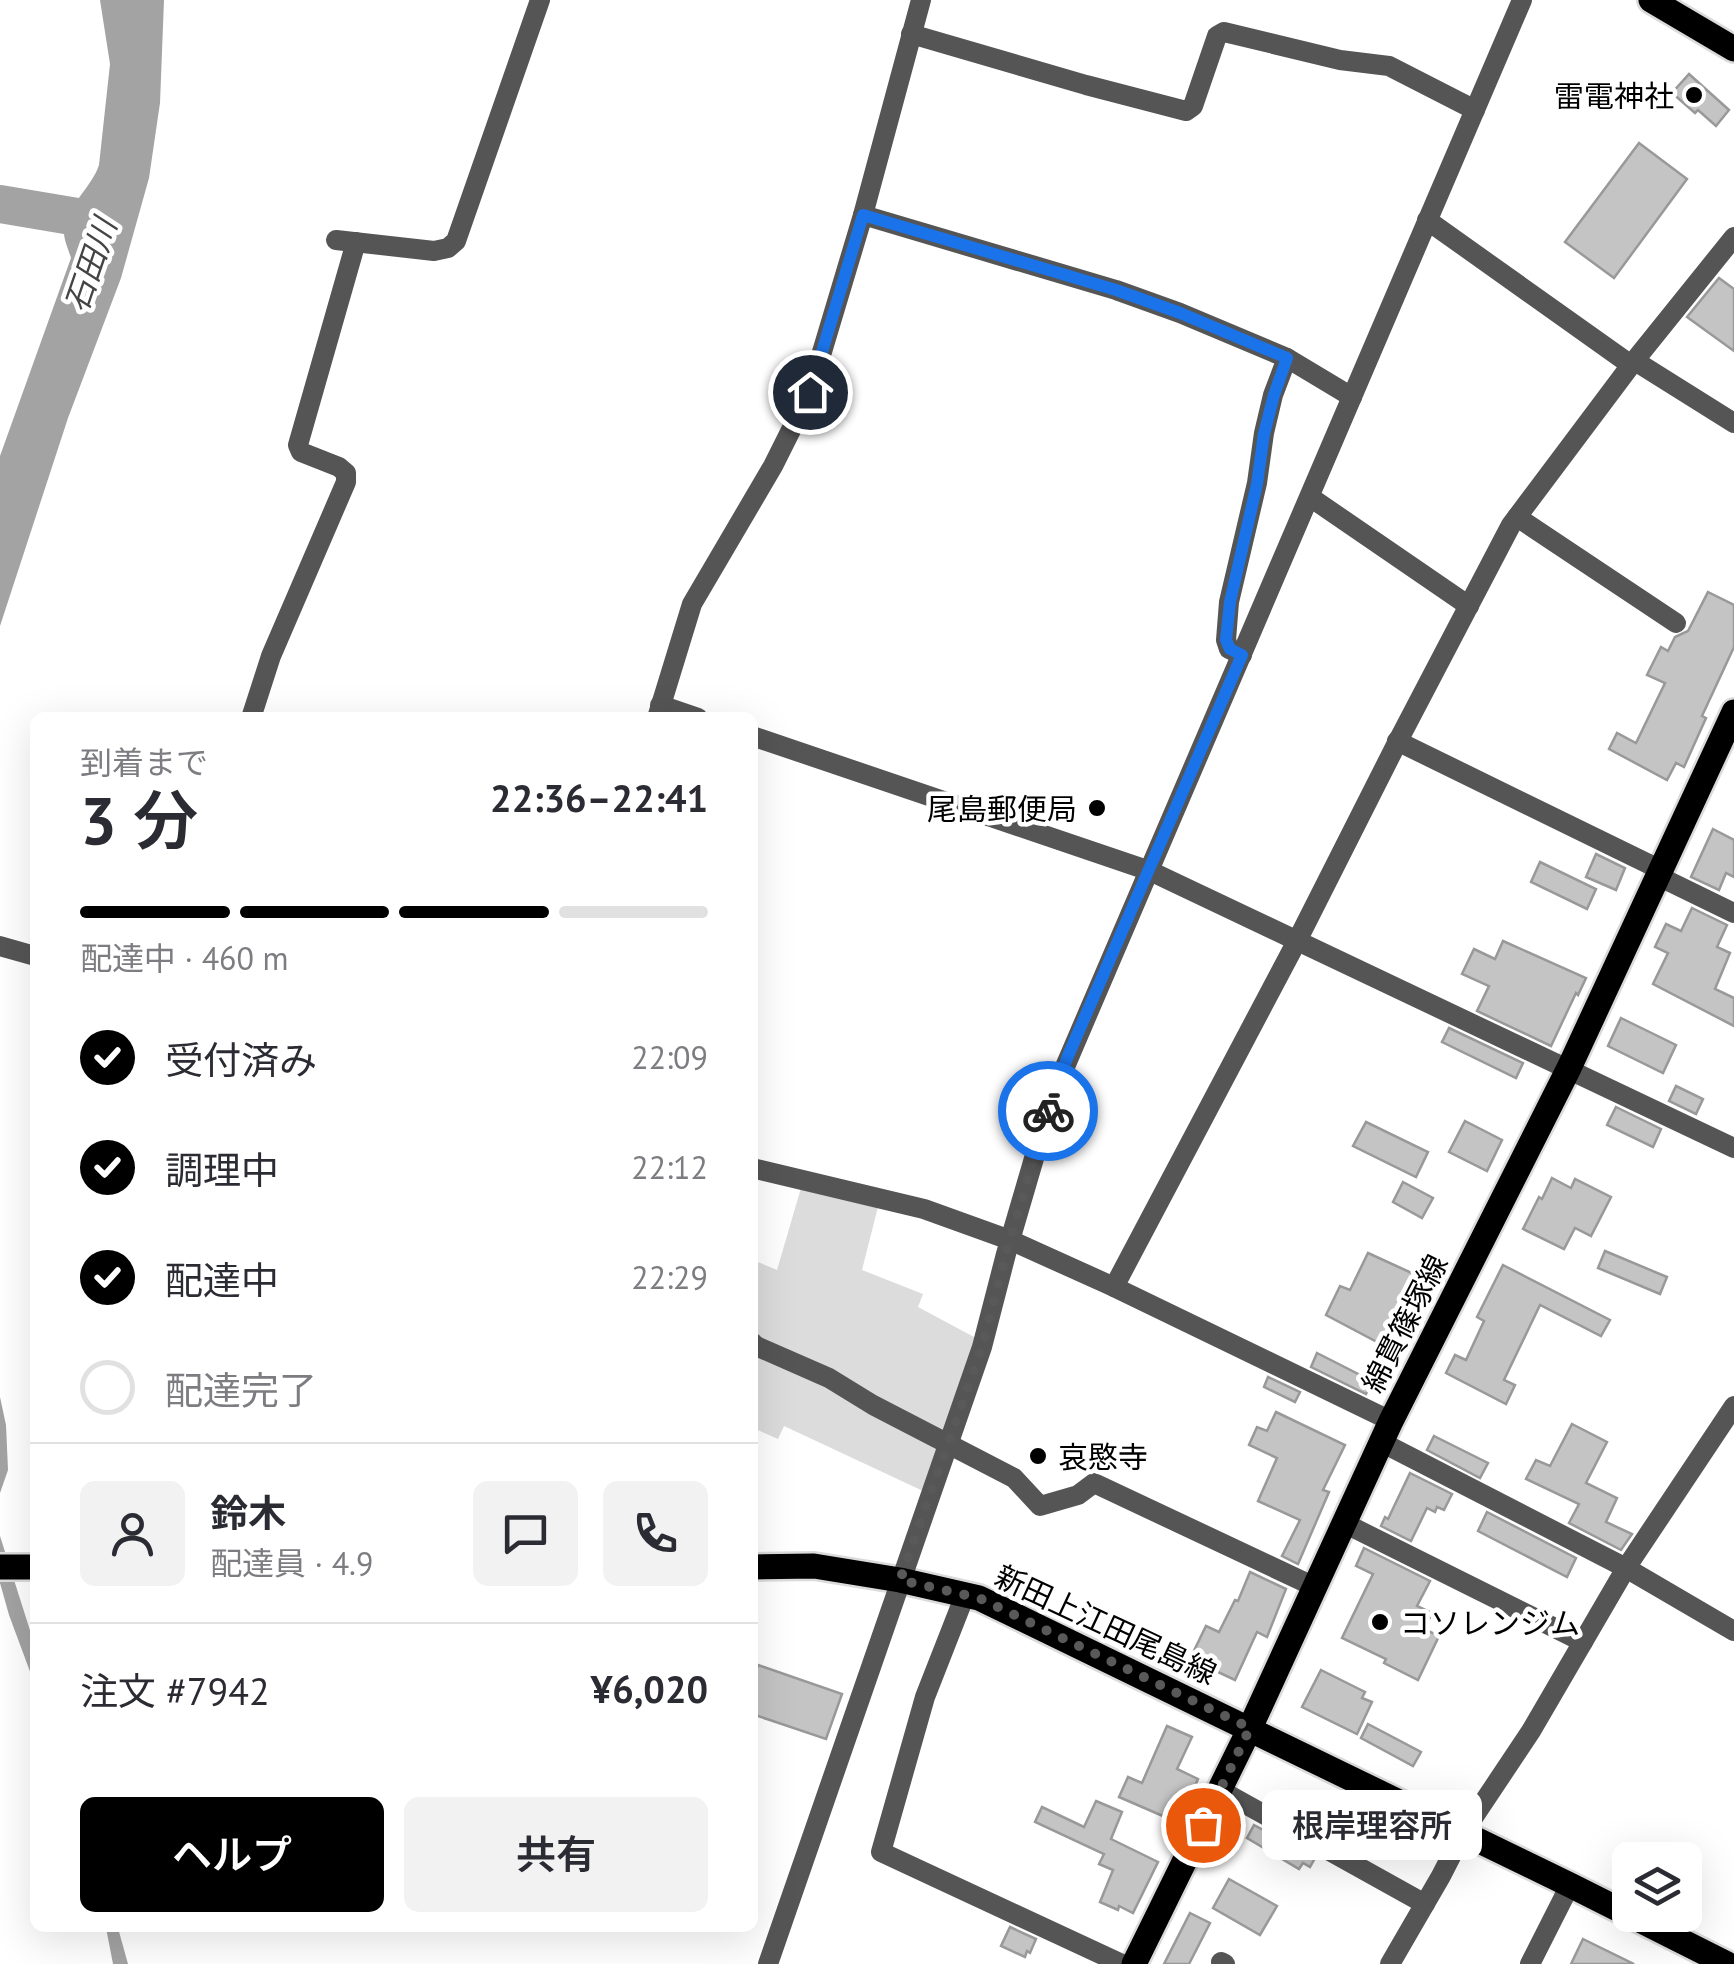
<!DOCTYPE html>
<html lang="ja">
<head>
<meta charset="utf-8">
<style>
	:root { --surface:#fff; --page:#f2f2f3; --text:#2b2b33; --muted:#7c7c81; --line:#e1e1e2; --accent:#000 }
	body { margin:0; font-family:"PT Sans","Noto Sans JP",sans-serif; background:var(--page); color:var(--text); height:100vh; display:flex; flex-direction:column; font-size:38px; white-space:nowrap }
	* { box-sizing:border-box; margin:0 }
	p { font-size:32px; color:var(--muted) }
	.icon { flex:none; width:55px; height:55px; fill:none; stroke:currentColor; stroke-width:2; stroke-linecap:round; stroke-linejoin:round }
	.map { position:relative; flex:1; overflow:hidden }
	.details { position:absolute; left:30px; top:712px; width:728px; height:1220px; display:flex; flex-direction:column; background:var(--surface); border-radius:15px; box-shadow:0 10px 40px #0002 }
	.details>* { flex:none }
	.controls { position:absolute; left:1612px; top:1842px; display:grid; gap:20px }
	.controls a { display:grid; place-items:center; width:90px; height:90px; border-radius:15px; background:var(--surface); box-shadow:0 10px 40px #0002; font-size:50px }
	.pin { position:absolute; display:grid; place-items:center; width:85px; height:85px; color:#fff; margin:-42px; border:5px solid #fff; border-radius:50%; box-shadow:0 2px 10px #0007 }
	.courier { position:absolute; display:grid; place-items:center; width:100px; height:100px; margin:-50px; border:8px solid #1a73e8; border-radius:50%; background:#fff; color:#222; box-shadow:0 2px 12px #0007 }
	.bubble { position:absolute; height:70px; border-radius:15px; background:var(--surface); box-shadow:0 10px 40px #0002; font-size:32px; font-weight:600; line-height:70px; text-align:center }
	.headline em { font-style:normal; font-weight:600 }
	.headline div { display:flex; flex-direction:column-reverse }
	.headline { display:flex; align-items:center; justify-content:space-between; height:170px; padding:0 50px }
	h1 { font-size:65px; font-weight:600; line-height:75px }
	.bar { display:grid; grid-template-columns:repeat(4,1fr); gap:15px 10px; align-content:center; height:120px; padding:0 50px }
	.bar i { height:12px; border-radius:8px; background:var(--line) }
	.bar .active { background:var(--accent) }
	.bar p { grid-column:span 4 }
	.line { display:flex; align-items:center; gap:25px; padding:0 50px; border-top:2px solid var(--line) }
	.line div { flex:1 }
	.round { display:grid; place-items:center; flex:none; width:105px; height:105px; border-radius:15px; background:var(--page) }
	ol { padding:0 50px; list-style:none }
	li { display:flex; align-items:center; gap:30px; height:110px }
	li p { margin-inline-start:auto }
	li .icon { padding:10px; border-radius:50%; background:var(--accent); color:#fff; stroke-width:4 }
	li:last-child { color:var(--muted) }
	li i { width:55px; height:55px; border:5px solid var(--line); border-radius:50% }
	.primary-button { display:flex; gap:20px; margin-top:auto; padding:20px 50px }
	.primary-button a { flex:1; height:115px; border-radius:15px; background:var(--accent); color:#fff; font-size:40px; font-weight:600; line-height:115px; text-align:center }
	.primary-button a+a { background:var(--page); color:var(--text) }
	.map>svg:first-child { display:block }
	.green { fill:#dcdcdc }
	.water { fill:#a3a3a3 }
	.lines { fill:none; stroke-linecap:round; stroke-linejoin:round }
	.river { stroke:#a3a3a3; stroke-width:38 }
	.building { fill:#c4c4c4; stroke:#999; stroke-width:2.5 }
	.major-casing { stroke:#dbdbdb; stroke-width:30 }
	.minor { stroke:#555; stroke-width:20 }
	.major { stroke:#000; stroke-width:25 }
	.done { stroke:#595959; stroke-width:10; stroke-dasharray:0 18 }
	.route { stroke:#1a73e8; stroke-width:12 }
	.poi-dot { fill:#000; stroke:#fff; stroke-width:4 }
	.labels { text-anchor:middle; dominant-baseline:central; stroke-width:9; stroke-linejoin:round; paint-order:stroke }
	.poi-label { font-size:30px; fill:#000; stroke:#fff; text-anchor:end }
	.street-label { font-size:30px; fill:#000; stroke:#fff }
	.water-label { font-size:32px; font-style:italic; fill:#444; stroke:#fff }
</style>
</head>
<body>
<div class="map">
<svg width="1734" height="1964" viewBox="0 0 1734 1964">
	<rect width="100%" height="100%" fill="#fff"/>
	<polygon class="green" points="803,1181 880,1199 862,1270 923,1294 918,1307 976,1338 923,1491 784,1426 778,1439 753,1428 753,1260 777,1270"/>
	<g class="water">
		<path d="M100 0H164L160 103 149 178 121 278 68 418 0 626V456L71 258C69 251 64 240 64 233 66 205 91 189 99 165L110 64Z"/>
		<polygon points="0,1397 6,1425 8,1470 0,1493"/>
		<polygon points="0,1536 35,1646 35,1685 9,1615 0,1583"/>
		<polygon points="106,1928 118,1928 128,1964 113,1964"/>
	</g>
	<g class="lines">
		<polyline class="river" points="0,204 107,222"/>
	</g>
	<g class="building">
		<polygon points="1689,74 1729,110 1716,126 1698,110 1695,113 1672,93"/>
		<polygon points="1639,143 1687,179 1614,278 1565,242"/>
		<polygon points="1719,278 1734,289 1734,351 1687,317"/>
		<polygon points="1708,592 1734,605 1734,647 1702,716 1706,718 1684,767 1676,763 1667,780 1609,749 1617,733 1636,743 1665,683 1647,675 1661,647 1668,651 1675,637 1688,631"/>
		<polygon points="1713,829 1734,840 1734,877 1726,873 1719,890 1691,877"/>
		<polygon points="1596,854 1625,868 1616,890 1586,877"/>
		<polygon points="1540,862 1596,889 1587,909 1531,882"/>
		<polygon points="1692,908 1727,925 1717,947 1730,953 1715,989 1734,998 1734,1026 1653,984 1668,953 1655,947 1666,924 1681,931"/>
		<polygon points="1503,941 1586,978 1578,995 1576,993 1551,1046 1477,1011 1489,986 1462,974 1474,949 1495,959"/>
		<polygon points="1621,1018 1676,1045 1663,1073 1608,1046"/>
		<polygon points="1449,1028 1523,1063 1516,1078 1442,1042"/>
		<polygon points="1676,1086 1703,1099 1696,1114 1669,1101"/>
		<polygon points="1616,1107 1661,1129 1653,1147 1607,1125"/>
		<polygon points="1465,1121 1502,1140 1487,1171 1449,1152"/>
		<polygon points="1366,1122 1428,1152 1416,1177 1353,1146"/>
		<polygon points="1552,1178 1571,1188 1575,1179 1611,1197 1591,1236 1575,1228 1564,1249 1523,1229 1539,1197 1542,1199"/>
		<polygon points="1403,1182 1433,1198 1422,1218 1393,1202"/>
		<polygon points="1605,1251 1667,1277 1660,1294 1598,1268"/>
		<polygon points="1368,1253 1427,1280 1396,1352 1326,1315 1340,1286 1350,1290"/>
		<polygon points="1503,1265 1610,1320 1601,1336 1540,1305 1504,1380 1515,1385 1506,1404 1446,1373 1455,1355 1466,1360 1484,1321 1477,1317"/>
		<polygon points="1317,1353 1372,1381 1366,1394 1311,1367"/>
		<polygon points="1268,1377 1300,1392 1295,1402 1264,1387"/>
		<polygon points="1276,1412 1345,1445 1323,1490 1329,1492 1298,1564 1282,1556 1300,1520 1258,1501 1277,1458 1249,1445 1257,1427 1267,1431"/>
		<polygon points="1572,1424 1607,1442 1586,1483 1617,1498 1606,1522 1632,1534 1621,1550 1569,1523 1579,1504 1526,1479 1536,1460 1550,1466"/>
		<polygon points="1434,1436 1488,1463 1480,1478 1427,1450"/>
		<polygon points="1410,1473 1452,1494 1444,1510 1437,1507 1435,1512 1427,1508 1411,1541 1381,1526 1385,1517 1388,1519"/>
		<polygon points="1487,1512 1576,1558 1567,1577 1478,1531"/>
		<polygon points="1364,1548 1430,1581 1417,1606 1432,1613 1424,1629 1439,1636 1418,1680 1384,1663 1386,1659 1342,1638 1373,1574 1356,1566"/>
		<polygon points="1250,1572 1286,1589 1267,1637 1257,1632 1235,1680 1190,1659 1206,1626 1219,1632 1235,1600 1238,1601"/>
		<polygon points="758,1665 842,1694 826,1739 752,1714 752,1683"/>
		<polygon points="1321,1670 1365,1692 1362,1698 1372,1702 1357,1734 1302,1707"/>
		<polygon points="1368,1724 1421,1752 1413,1766 1361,1738"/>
		<polygon points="1167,1726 1192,1737 1177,1769 1198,1779 1179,1823 1119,1797 1128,1777 1142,1783"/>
		<polygon points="1096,1801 1122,1812 1111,1839 1158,1862 1133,1913 1119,1906 1118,1910 1100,1902 1113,1870 1099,1864 1104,1854 1035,1822 1042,1807 1084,1827"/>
		<polygon points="1254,1825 1315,1858 1310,1867 1303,1863 1299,1869 1247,1838"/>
		<polygon points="1229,1879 1277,1906 1260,1935 1213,1908"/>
		<polygon points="1190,1913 1210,1923 1189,1964 1164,1964"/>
		<polygon points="1010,1927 1036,1939 1030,1953 1027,1951 1025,1957 1001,1946"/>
		<polygon points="1583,1939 1634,1964 1571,1964"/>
	</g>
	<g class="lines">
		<g class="major-casing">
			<g id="major">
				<polyline points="1651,0 1734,49"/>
				<polyline points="0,1567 35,1567"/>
				<polyline points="752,1567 814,1566 900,1580 979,1598 1570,1885 1727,1964"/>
				<polyline points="1134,1964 1250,1728 1391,1421 1569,1068 1734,712"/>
			</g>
		</g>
		<g class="minor">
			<polyline points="911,34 1086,85 1186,111 1193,106 1217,36 1224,32 1340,60 1389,66 1475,110"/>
			<polyline points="863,215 1116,290 1180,313 1287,358 1352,397"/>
			<polyline points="1427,220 1631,365"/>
			<polyline points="336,240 434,251 448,248 456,241 540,0"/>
			<polyline points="1635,361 1734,423"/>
			<polyline points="1310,497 1469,606"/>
			<polyline points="1517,517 1676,623"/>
			<polyline points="1242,655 1229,649 1226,640 1229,602 1257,483 1264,433 1273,395 1287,358"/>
			<polyline points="660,705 698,718"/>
			<polyline points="251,718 271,656 346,482 346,473 339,467 301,452 298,445 356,242"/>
			<polyline points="657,718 692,604 773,466 810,392 863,215 921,0"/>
			<polyline points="752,736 1150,871 1734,1148"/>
			<polyline points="1397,741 1661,870"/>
			<polyline points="1658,876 1734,913"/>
			<polyline points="0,946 35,956"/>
			<polyline points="752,1168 924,1209 1010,1240 1114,1287 1391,1421"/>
			<polyline points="1114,1287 1298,939 1398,741 1511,525 1631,365 1734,237"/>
			<polyline points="752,1342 756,1346 829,1378 873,1405 1014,1478 1040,1506 1078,1495 1094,1483 1315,1587"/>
			<polyline points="1381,1442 1626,1568 1734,1631"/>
			<polyline points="1344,1523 1583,1642"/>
			<polyline points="965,1595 925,1697 881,1852 1122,1964"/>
			<polyline points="1220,1790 1425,1904"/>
			<polyline points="1221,1962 1225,1964"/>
			<polyline points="768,1964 982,1347 1006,1254 1052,1097 1522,0"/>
			<polyline points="1390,1964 1441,1876 1463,1833 1531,1731 1626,1568 1734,1406"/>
			<polyline points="1530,1964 1570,1885"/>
		</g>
		<use href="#major" class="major"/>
	</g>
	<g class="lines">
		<polyline class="done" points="1048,1111 1006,1254 982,1347 900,1580 979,1598 1250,1728 1203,1825"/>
		<polyline class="route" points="810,392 863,215 1116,290 1180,313 1287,358 1274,395 1264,434 1257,484 1230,602 1226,640 1230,649 1242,655 1068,1056 1048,1111"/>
	</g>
	<g class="poi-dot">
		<circle cx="1694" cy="95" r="10"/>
		<circle cx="1097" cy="808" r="10"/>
		<circle cx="1038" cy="1456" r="10"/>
		<circle cx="1380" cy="1622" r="10"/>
	</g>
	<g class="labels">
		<g class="poi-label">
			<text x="1674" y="95">雷電神社</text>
			<text x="1077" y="808">尾島郵便局</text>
			<text x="1058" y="1456" text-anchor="start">哀愍寺</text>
			<text x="1400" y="1622" text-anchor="start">コソレンジム</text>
		</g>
		<g class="street-label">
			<text transform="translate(1404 1323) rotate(-63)">綿貫篠塚線</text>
			<text transform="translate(1106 1624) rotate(25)">新田上江田尾島線</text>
		</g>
		<g class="water-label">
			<text transform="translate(90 265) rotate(-71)">石田川</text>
		</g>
	</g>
</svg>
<div class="controls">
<a><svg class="icon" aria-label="layers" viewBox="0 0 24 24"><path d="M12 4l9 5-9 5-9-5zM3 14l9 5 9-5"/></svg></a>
</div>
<div class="pin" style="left:1203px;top:1825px;background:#ea580c"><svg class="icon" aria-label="bag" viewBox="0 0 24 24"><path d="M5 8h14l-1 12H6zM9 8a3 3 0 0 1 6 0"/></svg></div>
<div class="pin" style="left:810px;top:392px;background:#1f2937"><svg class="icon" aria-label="home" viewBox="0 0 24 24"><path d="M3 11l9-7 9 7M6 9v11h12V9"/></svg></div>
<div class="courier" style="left:1048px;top:1111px"><svg class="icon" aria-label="bike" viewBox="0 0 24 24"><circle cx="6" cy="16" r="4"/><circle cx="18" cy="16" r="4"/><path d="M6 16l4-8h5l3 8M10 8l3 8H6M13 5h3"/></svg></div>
<div class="bubble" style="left:1262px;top:1790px;width:220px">根岸理容所</div>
<section class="details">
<div class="headline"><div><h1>3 分</h1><p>到着まで</p></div><em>22:36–22:41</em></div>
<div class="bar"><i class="active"></i><i class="active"></i><i class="active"></i><i></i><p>配達中 · 460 m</p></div>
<ol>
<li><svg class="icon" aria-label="check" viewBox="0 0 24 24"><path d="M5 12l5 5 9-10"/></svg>受付済み<p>22:09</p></li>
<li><svg class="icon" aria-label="check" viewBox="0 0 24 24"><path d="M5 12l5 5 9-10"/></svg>調理中<p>22:12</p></li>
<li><svg class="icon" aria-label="check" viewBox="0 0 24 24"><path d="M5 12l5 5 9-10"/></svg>配達中<p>22:29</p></li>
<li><i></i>配達完了</li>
</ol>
<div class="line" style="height:180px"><a class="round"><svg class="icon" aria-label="person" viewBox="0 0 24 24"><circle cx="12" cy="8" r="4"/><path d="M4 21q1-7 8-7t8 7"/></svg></a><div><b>鈴木</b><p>配達員 · 4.9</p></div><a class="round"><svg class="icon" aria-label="chat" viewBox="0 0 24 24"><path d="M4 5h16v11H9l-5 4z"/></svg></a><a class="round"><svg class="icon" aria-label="phone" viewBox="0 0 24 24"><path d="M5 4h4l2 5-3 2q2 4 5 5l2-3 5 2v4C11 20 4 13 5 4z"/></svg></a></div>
<div class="line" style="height:130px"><div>注文 #7942</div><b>¥6,020</b></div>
<div class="primary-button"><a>ヘルプ</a><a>共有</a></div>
</section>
</div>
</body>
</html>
